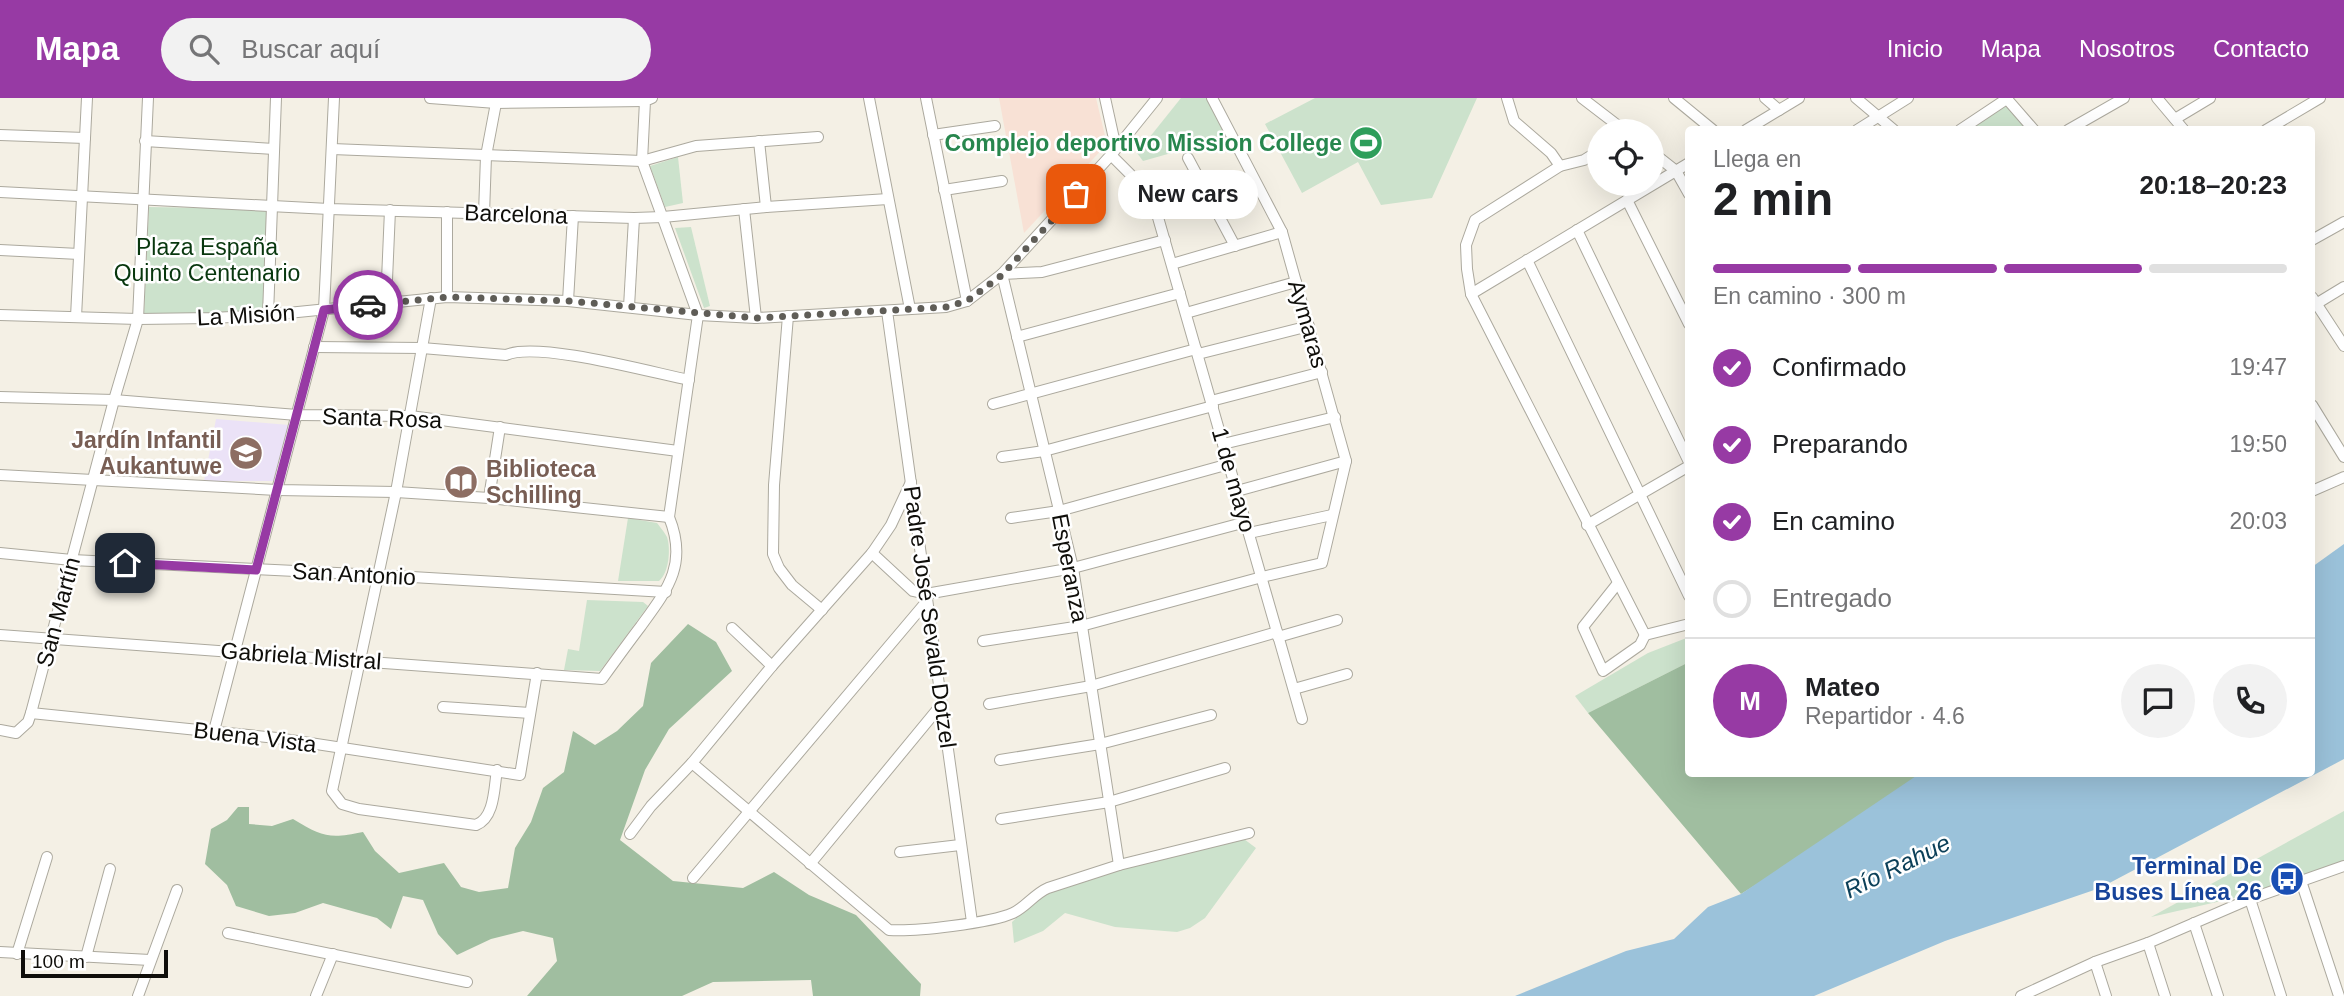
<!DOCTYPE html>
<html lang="es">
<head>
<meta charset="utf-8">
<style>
	:root { --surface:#fff; --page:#f2f2f2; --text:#202124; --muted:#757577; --line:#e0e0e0; --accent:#973aa4 }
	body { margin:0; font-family:Helvetica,sans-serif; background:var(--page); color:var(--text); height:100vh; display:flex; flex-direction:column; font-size:26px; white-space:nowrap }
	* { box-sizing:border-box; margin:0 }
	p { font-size:23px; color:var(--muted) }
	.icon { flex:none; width:38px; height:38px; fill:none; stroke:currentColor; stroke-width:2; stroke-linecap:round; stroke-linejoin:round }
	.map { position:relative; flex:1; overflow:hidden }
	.panel { position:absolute; left:1685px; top:28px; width:630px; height:651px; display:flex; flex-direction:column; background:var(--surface); border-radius:7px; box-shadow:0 7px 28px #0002 }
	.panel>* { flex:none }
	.controls { position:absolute; left:1587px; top:21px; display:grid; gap:14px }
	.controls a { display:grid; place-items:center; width:77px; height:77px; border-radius:50%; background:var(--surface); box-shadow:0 7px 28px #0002; font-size:35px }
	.scale { position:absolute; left:21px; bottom:18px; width:147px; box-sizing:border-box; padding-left:7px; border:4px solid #0f0e0a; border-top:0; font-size:19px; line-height:24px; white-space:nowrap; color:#0f0e0a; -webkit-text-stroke:5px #fff; paint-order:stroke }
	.pin { position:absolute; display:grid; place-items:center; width:60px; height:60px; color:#fff; margin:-30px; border-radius:14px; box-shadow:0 4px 10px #0006 }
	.courier { position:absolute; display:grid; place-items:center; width:70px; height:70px; margin:-35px; border:5px solid #973aa4; border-radius:50%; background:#fff; color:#222; box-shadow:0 2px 9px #0007 }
	.bubble { position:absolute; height:49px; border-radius:24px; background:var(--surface); box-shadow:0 7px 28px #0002; font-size:23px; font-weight:700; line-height:49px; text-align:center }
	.overview em { font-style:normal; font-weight:700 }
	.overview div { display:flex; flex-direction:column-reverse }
	.overview { display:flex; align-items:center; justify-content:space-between; height:119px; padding:0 28px }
	h1 { font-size:46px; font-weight:700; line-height:52px }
	.bar { display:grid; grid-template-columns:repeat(4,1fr); gap:10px 7px; align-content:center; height:84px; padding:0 28px }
	.bar i { height:9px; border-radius:5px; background:var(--line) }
	.bar .selected { background:var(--accent) }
	.bar p { grid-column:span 4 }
	.line { display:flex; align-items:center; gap:18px; padding:0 28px; border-top:2px solid var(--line) }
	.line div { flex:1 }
	.round { display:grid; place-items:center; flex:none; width:74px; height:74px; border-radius:37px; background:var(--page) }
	ol { padding:0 28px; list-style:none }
	li { display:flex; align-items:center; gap:21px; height:77px }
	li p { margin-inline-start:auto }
	li .icon { padding:7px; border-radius:50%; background:var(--accent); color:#fff; stroke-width:4 }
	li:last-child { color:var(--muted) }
	li i { width:38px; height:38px; border:4px solid var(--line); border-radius:50% }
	header { display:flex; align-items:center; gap:42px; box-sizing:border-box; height:98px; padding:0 35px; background:var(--accent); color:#fff }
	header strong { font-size:33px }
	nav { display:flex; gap:38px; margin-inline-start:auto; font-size:24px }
	.search { width:490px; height:63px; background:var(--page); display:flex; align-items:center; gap:18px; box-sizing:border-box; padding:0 24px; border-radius:38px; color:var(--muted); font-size:26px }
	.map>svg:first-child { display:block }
	.industrial { fill:#f8e1d5 }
	.education { fill:#ebe2f7 }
	.green { fill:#cce2cc }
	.forest { fill:#a0bea0 }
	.water { fill:#9bc2da }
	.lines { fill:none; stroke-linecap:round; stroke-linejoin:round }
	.minor-casing { stroke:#aca99e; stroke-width:12 }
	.minor { stroke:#fff; stroke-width:10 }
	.done { stroke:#5f5d57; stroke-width:7; stroke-dasharray:0 12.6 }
	.route { stroke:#973aa4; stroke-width:9 }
	.labels { text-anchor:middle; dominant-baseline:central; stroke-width:5; stroke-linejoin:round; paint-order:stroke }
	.leisure-label { font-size:23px; font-weight:bold; fill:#27864d; stroke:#fff; text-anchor:end }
	.street-label { font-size:23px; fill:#0f0e0a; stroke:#fff }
	.park-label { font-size:23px; fill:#08370e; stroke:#fff }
	.education-label { font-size:23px; font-weight:bold; fill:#785e54; stroke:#fff; text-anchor:end }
	.transit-label { font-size:23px; font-weight:bold; fill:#164399; stroke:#fff; text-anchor:end }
	.water-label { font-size:24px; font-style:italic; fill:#0c4059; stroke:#fff }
</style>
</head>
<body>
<header>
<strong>Mapa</strong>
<div class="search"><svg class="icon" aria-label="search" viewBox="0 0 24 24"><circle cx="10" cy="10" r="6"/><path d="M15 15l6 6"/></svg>Buscar aquí</div>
<nav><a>Inicio</a><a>Mapa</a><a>Nosotros</a><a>Contacto</a></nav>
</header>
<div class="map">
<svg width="2344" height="898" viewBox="0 0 2344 898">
	<rect width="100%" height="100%" fill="#f4f0e5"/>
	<polygon class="industrial" points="999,0 1096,0 1107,46 1024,135"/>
	<polygon class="education" points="216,321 289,327 276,383 204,383"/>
	<g class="green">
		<polygon points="1181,0 1207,0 1228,39 1143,63 1137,55"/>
		<polygon points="1315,0 1477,0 1432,100 1381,107 1358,64 1302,95 1265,26"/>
		<polygon points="2006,7 2027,32 1970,32"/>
		<polygon points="678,59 683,105 665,109 650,68"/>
		<polygon points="149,109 269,111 265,214 144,216"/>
		<polygon points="691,129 710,208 704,210 675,130"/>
		<path d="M628 420 657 425C660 429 665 435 667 439 671 451 669 475 659 483H618Z"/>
		<polygon points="587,502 643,504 648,508 600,573 564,572 568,551 579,553"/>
		<polygon points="1689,539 1689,564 1588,615 1575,598 1648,555"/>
		<polygon points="2344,713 2344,764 2252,796 2151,819"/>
		<polygon points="1244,741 1256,750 1205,820 1190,830 1177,834 1115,829 1065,815 1043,833 1014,845 1012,824 1043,796 1132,768"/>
	</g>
	<g class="forest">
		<path d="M688 526 716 544 732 573 669 631 645 672 620 742 673 783 743 790 774 774 809 797 856 817 921 886 920 898H813L811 882 713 884 682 898H527L557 863 553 840 523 833 491 841 457 857 438 836 423 802 403 798 391 831 377 820 323 805 295 815 269 818 236 808 227 787 205 766 211 731 227 722 238 709H249V726L272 728 293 721C322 739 330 741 363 734L375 753 399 775 444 765 461 789 479 794 508 790 515 750 531 724 543 690 564 674 573 633 595 647 617 633 643 608 651 565Z"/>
		<polygon points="1689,564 1689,676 1933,676 1741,796 1588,615"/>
	</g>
	<polygon class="water" points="2344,446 2344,661 2100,790 1945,843 1814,898 1515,898 1626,853 1674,841 1708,809 1741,796 1919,676 2312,676 2312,469"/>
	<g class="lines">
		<g class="minor-casing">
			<g id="minor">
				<polyline points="430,0 496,5 645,3"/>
				<polyline points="869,0 910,211"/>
				<polyline points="926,0 967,203"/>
				<polyline points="1105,0 1116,50"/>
				<polyline points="1507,0 1514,23 1551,55 1560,68"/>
				<polyline points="1582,0 1625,33"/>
				<polyline points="1674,0 1713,32"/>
				<polyline points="1765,0 1779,12"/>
				<polyline points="1856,0 1894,32"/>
				<polyline points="2157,0 2184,32"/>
				<polyline points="2007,1 2034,32"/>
				<polyline points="2175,21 2210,0"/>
				<polyline points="1746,32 1799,0"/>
				<polyline points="1857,32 1908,0"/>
				<polyline points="1960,32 2008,0"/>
				<polyline points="2068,32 2124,0"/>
				<polyline points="2266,32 2320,0"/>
				<polyline points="0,37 85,40"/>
				<polyline points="933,37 995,28"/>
				<polyline points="145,43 274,51"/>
				<polyline points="759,43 766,109"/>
				<polyline points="332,51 642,63 696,48 818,39"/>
				<polyline points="1600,52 1584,62 1560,68 1475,122 1466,147 1467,171 1471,196 1645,537"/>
				<polyline points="1652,54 1676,73 1689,96"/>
				<polyline points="1111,57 1130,76 1155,109 1302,621"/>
				<polyline points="1188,60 1235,148"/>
				<polyline points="944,92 1002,83"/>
				<polyline points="0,94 329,111 634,120 663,119 766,109 888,101"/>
				<polyline points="1627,102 1689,226"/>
				<polyline points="744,111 756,220"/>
				<polyline points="484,116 486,58 496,5"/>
				<polyline points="1577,132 1689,364"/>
				<polyline points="2312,142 2344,124"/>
				<polyline points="0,152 79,156"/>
				<polyline points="1527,162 1689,498"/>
				<polyline points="1172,166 1282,134"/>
				<polyline points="1002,176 1073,470 1119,767"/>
				<polyline points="1002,176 1042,174 1165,142"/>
				<polyline points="1471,196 1689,65"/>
				<polyline points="447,199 447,114"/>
				<polyline points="2312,199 2344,248"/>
				<path d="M431 200 396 394 332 693 342 706 359 711 476 727C495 720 494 689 497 672"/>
				<polyline points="568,203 573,118"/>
				<polyline points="386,205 390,112"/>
				<polyline points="2316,206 2344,189"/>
				<polyline points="629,209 634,120"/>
				<polyline points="887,213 972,824"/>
				<polyline points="1186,215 1296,184"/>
				<polyline points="0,217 138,221 212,220 268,217 447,199 568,203 698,217 756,220 946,209 967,203 1002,176 1111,57 1157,0"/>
				<polyline points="268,217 276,0"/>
				<polyline points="788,218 774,387 773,456 779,470 792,487 822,512"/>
				<polyline points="76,219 87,0"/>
				<polyline points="1017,239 1180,195"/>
				<path d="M314 249 422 250 506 257C537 243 650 274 689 282"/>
				<polyline points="1198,256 1309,228"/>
				<polyline points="0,299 114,302 297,317 410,318 678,353"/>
				<polyline points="1211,303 1322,274"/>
				<polyline points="993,306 1196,251"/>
				<polyline points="2312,307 2344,359"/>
				<polyline points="1223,346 1335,319"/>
				<polyline points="1002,359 1044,353 1213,308"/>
				<polyline points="0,377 277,392 396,394 489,400 669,419"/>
				<polyline points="1237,393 1346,363"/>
				<polyline points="2312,393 2344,379"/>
				<polyline points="489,400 500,329"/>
				<polyline points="1011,420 1059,413 1229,366"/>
				<polyline points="1587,427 1689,368"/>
				<polyline points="1249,435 1332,417"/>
				<polyline points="0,455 72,462 378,477 666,494"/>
				<polyline points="872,455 913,493 926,496 1073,470 1246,424"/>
				<polyline points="1618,485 1583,529 1603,573 1640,547 1645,537"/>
				<polyline points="732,530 772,568"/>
				<path d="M0 537 602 581C615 563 628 545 641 528 668 491 688 466 669 419L698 217 642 63 645 3 652 0"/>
				<polyline points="1645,537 1689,526"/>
				<polyline points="1278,539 1337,522"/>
				<polyline points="983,543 1081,528 1262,479 1322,465 1346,363 1282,134 1212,0"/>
				<polyline points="1294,591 1347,576"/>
				<polyline points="989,606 1091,588 1277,534"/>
				<polyline points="443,609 530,615"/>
				<polyline points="31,615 114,302 138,221 148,0"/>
				<polyline points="0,632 16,635 28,624 31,615 277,640 520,677 537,575"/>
				<polyline points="214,633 324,212 334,0"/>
				<polyline points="1000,662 1100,646 1211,617"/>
				<path d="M692 665 889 832C914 834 991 825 1013 815 1026 809 1034 796 1048 790L1119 767 1249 735"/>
				<polyline points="1001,721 1109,704 1225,670"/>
				<polyline points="630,736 651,708 692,665 772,568 872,455 891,427 911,384"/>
				<polyline points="900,754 960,747"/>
				<polyline points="810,766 941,607"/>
				<polyline points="693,780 927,503"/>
				<polyline points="2301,783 2339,898"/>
				<polyline points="2250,801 2281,898"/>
				<polyline points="2194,825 2218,898"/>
				<polyline points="228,835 467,884"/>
				<polyline points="2148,845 2165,898"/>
				<polyline points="0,854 150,862"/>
				<polyline points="17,856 47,759"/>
				<polyline points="86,859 110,771"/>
				<polyline points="2095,864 2106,898"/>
				<polyline points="138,898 177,792"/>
				<polyline points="316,898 333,856"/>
				<polyline points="2021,898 2095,864 2148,845 2250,801 2344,768"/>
			</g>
		</g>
		<use href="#minor" class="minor"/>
	</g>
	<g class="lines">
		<polyline class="done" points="368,207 447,199 568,203 756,220 946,209 967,203 1002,177 1076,96"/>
		<polyline class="route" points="125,465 256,472 324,212 368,207"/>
	</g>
	<defs>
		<g id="stadium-disc" transform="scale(1.75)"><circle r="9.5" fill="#2e9e5b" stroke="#fff"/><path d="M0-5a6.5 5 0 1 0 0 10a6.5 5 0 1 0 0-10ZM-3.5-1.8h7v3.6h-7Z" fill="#fff"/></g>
		<g id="school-disc" transform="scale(1.75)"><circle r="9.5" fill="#8d6e63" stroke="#fff"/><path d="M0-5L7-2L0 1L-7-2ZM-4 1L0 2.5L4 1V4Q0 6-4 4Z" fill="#fff"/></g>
		<g id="library-disc" transform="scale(1.75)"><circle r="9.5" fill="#8d6e63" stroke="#fff"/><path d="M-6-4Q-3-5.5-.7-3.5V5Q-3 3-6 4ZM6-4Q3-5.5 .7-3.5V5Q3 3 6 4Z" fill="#fff"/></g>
		<g id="bus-disc" transform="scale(1.75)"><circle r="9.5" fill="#1a4fb4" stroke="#fff"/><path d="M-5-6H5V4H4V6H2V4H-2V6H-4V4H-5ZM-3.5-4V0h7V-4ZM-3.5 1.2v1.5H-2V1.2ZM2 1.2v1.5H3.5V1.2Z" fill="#fff"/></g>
	</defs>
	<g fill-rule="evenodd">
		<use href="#stadium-disc" x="1366" y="45"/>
		<use href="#school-disc" x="246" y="355"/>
		<use href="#library-disc" x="461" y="384"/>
		<use href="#bus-disc" x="2287" y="781"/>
	</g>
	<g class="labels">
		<g class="leisure-label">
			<text x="1342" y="45">Complejo deportivo Mission College</text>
		</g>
		<g class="street-label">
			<text transform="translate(516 116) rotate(2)">Barcelona</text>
			<text transform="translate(246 217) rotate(-3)">La Misión</text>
			<text transform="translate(1308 226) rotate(74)">Aymaras</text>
			<text transform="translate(382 320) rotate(2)">Santa Rosa</text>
			<text transform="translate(1234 382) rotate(74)">1 de mayo</text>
			<text transform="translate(1070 470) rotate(79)">Esperanza</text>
			<text transform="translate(354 476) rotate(3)">San Antonio</text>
			<text transform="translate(58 514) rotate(-75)">San Martín</text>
			<text transform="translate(930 519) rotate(82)">Padre José Sevald Dotzel</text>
			<text transform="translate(301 558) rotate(4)">Gabriela Mistral</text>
			<text transform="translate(255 639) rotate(7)">Buena Vista</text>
		</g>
		<g class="park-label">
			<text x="207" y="149">Plaza España<tspan x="207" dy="26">Quinto Centenario</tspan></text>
		</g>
		<g class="education-label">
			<text x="222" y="342">Jardín Infantil<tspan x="222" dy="26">Aukantuwe</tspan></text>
			<text x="486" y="371" text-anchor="start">Biblioteca<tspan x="486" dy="26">Schilling</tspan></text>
		</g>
		<g class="transit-label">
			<text x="2262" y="768">Terminal De<tspan x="2262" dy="26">Buses Línea 26</tspan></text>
		</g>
		<g class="water-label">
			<text transform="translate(1897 768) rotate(-26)">Río Rahue</text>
		</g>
	</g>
</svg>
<div class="controls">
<a><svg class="icon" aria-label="locate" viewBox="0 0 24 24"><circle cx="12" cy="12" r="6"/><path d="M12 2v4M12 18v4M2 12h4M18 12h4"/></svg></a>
</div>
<div class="scale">100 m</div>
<div class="pin" style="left:1076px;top:96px;background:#ea580c"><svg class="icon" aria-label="bag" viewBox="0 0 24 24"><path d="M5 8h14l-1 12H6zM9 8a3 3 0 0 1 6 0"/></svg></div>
<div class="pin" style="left:125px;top:465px;background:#1f2937"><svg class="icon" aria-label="home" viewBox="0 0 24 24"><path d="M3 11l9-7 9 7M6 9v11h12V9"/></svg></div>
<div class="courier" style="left:368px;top:207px"><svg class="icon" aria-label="car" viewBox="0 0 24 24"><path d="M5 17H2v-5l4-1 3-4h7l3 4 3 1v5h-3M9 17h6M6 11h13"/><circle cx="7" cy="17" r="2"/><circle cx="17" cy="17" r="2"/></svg></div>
<div class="bubble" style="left:1118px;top:72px;width:140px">New cars</div>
<section class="panel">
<div class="overview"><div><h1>2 min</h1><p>Llega en</p></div><em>20:18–20:23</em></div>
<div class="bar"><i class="selected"></i><i class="selected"></i><i class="selected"></i><i></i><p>En camino · 300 m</p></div>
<ol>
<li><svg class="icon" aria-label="check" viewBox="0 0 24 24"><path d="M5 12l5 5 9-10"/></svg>Confirmado<p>19:47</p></li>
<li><svg class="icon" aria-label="check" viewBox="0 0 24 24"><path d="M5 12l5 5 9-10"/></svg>Preparando<p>19:50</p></li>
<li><svg class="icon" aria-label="check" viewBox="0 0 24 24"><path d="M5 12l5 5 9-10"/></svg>En camino<p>20:03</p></li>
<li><i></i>Entregado</li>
</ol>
<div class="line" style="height:126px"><b class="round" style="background:var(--accent);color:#fff">M</b><div><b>Mateo</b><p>Repartidor · 4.6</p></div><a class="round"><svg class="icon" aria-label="chat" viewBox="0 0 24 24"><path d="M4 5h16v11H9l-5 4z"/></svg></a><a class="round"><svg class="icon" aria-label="phone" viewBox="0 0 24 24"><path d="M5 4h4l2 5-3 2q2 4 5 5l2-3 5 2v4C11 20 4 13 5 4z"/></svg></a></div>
</section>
</div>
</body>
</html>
